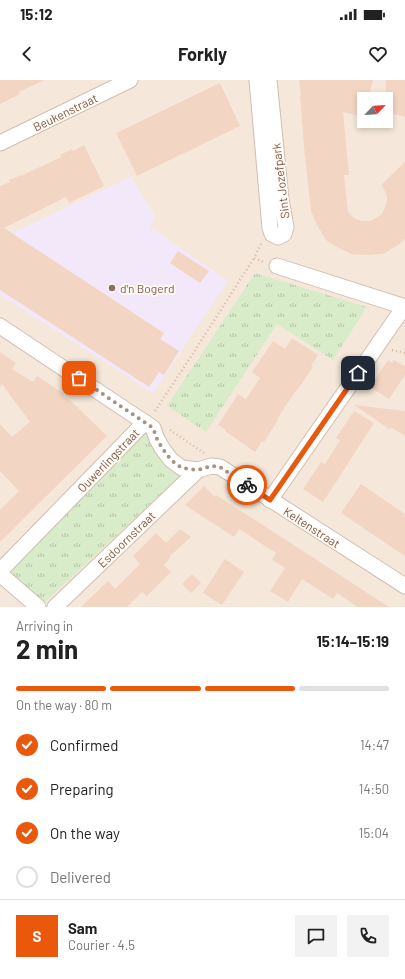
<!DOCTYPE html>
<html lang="en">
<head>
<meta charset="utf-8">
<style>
	:root { --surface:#fff; --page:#f2f2f2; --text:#222; --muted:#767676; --line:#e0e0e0; --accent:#ea580c }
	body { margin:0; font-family:Barlow,sans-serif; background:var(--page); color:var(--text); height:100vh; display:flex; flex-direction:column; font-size:15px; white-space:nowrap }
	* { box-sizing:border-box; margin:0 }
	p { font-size:13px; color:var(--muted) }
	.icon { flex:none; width:22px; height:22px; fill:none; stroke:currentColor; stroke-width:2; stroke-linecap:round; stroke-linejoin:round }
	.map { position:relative; height:527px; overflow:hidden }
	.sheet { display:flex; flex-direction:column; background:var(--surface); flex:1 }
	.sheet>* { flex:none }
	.needle { width:26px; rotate:65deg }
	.fabs { position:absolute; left:357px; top:12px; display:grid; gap:8px }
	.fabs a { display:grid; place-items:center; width:36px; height:36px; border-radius:0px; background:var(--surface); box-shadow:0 2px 6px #0003; font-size:20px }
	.pin { position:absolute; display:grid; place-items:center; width:34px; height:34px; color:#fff; margin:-17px; border-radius:8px; box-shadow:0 2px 6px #0006 }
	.courier { position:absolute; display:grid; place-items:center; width:40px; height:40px; margin:-20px; border:3px solid #ea580c; border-radius:50%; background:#fff; color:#222; box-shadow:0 1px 5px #0007 }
	.overview em { font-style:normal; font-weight:700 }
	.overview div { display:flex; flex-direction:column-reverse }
	.overview { display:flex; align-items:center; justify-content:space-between; height:68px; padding:0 16px }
	h1 { font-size:26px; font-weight:700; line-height:30px }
	.bar { display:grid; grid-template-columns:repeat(4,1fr); gap:6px 4px; align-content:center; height:48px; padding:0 16px }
	.bar i { height:5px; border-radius:3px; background:var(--line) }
	.bar .current { background:var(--accent) }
	.bar p { grid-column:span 4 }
	.line { display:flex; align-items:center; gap:10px; padding:0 16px; border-top:1px solid var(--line) }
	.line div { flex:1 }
	.round { display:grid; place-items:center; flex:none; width:42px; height:42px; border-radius:0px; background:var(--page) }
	ol { padding:0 16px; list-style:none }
	li { display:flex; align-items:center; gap:12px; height:44px }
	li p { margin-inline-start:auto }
	li .icon { padding:4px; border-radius:50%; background:var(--accent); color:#fff; stroke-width:4 }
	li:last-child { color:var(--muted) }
	li i { width:22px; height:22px; border:2px solid var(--line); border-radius:50% }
	.status { display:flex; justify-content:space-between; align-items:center; height:28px; padding:0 20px; background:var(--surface); direction:ltr }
	.status svg { height:11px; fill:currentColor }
	header { display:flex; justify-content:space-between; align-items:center; height:52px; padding:0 16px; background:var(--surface); font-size:18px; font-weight:700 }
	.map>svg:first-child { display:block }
	.residential { fill:#f5e8da; fill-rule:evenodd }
	.education { fill:#f3e8fa }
	.grass { fill:url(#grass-tufts) }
	.building { fill:#f3d5c3 }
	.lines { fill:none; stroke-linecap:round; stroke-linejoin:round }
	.minor-casing { stroke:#d1beb0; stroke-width:17 }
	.path { stroke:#d9b8a5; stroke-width:2.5; stroke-dasharray:1 3; stroke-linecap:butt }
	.minor { stroke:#fff; stroke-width:15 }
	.done { stroke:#a89285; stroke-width:4; stroke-dasharray:0 7.2 }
	.route { stroke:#ea580c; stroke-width:5 }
	.education-dot { fill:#8d6e63; stroke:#fffaf3; stroke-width:1.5 }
	.labels { text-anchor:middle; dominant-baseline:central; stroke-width:3.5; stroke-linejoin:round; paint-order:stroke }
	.street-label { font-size:12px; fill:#7a5c4d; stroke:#fffaf3 }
	.education-label { font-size:12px; fill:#785e54; stroke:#fffaf3; text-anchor:start }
</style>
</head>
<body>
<div class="status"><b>15:12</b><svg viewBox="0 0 49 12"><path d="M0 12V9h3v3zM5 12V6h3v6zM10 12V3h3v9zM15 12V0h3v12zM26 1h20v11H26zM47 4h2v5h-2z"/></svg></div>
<header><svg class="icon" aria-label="back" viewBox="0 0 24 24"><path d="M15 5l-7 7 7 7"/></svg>Forkly<svg class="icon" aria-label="heart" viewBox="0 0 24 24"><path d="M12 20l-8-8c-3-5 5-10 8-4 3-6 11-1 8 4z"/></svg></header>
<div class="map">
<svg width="405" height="527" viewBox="0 0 405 527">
	<defs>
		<pattern id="grass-tufts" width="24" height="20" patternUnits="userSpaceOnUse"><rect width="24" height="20" fill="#d8ecc9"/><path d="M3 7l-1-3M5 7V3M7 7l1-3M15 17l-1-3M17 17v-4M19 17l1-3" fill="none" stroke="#b4c2a5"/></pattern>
	</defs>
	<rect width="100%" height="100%" fill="#fdf6ec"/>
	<path class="residential" d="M0 0H405V527H0ZM364 19H386V41H364Z"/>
	<polygon class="education" points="131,97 155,136 150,147 228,201 153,313 0,215 0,166 6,156"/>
	<g class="grass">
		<polygon points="255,193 367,227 333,280 277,244 206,352 167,326"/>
		<polygon points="146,350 148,357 157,374 172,390 181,395 45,522 37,525 7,491"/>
	</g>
	<g class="building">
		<polygon points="0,0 44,0 19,12 20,14 0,24"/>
		<polygon points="299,0 373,0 368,19 364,19 364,32 363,37 343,32 349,95 344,95 348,132 354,138 358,140 363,141 371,141 374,139 381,135 384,130 386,125 387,119 386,113 381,105 405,82 405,159 398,165 385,173 381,174 368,175 351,174 337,167 326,160 317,145 311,131 304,67 300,16 301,16"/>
		<polygon points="386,0 405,0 405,37 386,32"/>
		<polygon points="220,3 240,46 137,96 116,53"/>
		<polygon points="84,65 104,106 69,123 66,117 4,148 164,253 160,259 179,271 164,295 159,292 149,307 0,210 0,106 10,102 9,100 21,95 21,96 61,77 60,75 72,69 73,71"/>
		<polygon points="178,171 209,191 200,203 170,183"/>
		<polygon points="292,258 318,275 311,286 313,287 298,309 297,309 277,339 278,340 264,362 262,361 255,372 225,351 226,350 218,345 238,314 246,319 260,298 252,292 273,261 285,269"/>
		<polygon points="0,272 16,283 12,289 33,302 37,296 64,314 63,316 71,321 107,356 0,462 0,430 19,411 0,391 0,344 12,357 30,342 2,304 0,307"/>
		<polygon points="388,280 392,283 394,280 405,286 405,295 389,319 370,307"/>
		<polygon points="354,325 405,331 405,356 392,348 389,349"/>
		<polygon points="354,331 374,343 323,422 303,409 321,382 325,384 340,360 336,358"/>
		<polygon points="361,404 405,434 405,476 341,433"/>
		<polygon points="204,406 215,417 216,415 266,447 389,527 358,527 337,513 333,519 302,499 288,522 270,511 285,488 272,480 276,473 239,449 234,457 185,425"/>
		<polygon points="180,449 191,457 170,476 170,478 164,485 171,492 147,516 142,512 127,527 81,527 108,501 115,509 140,484 133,476 156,453 166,463"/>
		<polygon points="225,479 244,492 222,525 203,513"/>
		<polygon points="192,494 201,503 191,513 182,504"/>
	</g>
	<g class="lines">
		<g class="minor-casing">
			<g id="minor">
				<polyline points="257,0 270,148 272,154 278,157 284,154 286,147 281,119 269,0"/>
				<polyline points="0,63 130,0"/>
				<polyline points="277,186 405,227"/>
				<polyline points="0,246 153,348 157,359 162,368 171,380 182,388 198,390 211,386 220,387 405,506"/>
				<polyline points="270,420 404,227"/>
				<polyline points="0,491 145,342"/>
				<polyline points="0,494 38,527"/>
				<polyline points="55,527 198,390"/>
			</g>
		</g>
		<g class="path">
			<polyline points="261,164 254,178 264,182"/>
			<polyline points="392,270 405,273"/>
			<polyline points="155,331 194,272 254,178"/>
			<polyline points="170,350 204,373"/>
		</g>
		<use href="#minor" class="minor"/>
	</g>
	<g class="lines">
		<polyline class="done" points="79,298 153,348 157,359 162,368 171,380 182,388 198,390 211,386 220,387 247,405"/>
		<polyline class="route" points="247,405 270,420 358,293"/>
	</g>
	<circle class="education-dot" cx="112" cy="208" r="4"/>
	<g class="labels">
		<g class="street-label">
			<text transform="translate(65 32) rotate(-26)">Beukenstraat</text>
			<text transform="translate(280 101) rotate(-97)">Sint Jozefpark</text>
			<text transform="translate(108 380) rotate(-46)">Ouwerlingstraat</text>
			<text transform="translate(312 447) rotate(33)">Keltenstraat</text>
			<text transform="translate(126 459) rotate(-44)">Esdoornstraat</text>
		</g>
		<g class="education-label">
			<text x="120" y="208">d'n Bogerd</text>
		</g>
	</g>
</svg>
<div class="fabs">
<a><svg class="needle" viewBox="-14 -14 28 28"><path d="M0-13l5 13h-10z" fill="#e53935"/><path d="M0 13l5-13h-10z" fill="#767676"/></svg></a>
</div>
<div class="pin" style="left:79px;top:298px;background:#ea580c"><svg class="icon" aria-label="bag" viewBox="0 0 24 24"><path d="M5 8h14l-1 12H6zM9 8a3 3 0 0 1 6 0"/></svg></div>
<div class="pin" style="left:358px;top:293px;background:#1f2937"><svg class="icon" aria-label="home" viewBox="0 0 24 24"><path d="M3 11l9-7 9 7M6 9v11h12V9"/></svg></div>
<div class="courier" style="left:247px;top:405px"><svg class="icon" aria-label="bike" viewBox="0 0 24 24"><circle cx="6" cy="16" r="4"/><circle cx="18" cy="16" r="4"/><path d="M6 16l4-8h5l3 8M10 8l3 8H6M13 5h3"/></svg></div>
</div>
<section class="sheet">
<div class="overview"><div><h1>2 min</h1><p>Arriving in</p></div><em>15:14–15:19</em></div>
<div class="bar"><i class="current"></i><i class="current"></i><i class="current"></i><i></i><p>On the way · 80 m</p></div>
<ol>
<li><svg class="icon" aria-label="check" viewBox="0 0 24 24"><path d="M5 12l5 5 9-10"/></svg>Confirmed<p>14:47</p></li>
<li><svg class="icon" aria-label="check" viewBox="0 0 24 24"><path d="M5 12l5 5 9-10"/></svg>Preparing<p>14:50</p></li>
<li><svg class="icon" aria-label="check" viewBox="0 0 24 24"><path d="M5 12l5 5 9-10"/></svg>On the way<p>15:04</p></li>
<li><i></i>Delivered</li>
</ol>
<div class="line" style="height:72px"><b class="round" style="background:var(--accent);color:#fff">S</b><div><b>Sam</b><p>Courier · 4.5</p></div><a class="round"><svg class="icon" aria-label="chat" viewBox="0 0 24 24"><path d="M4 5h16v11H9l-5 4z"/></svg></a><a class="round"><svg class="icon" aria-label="phone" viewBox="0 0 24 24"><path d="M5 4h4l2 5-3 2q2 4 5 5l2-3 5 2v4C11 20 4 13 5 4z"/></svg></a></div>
</section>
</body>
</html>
